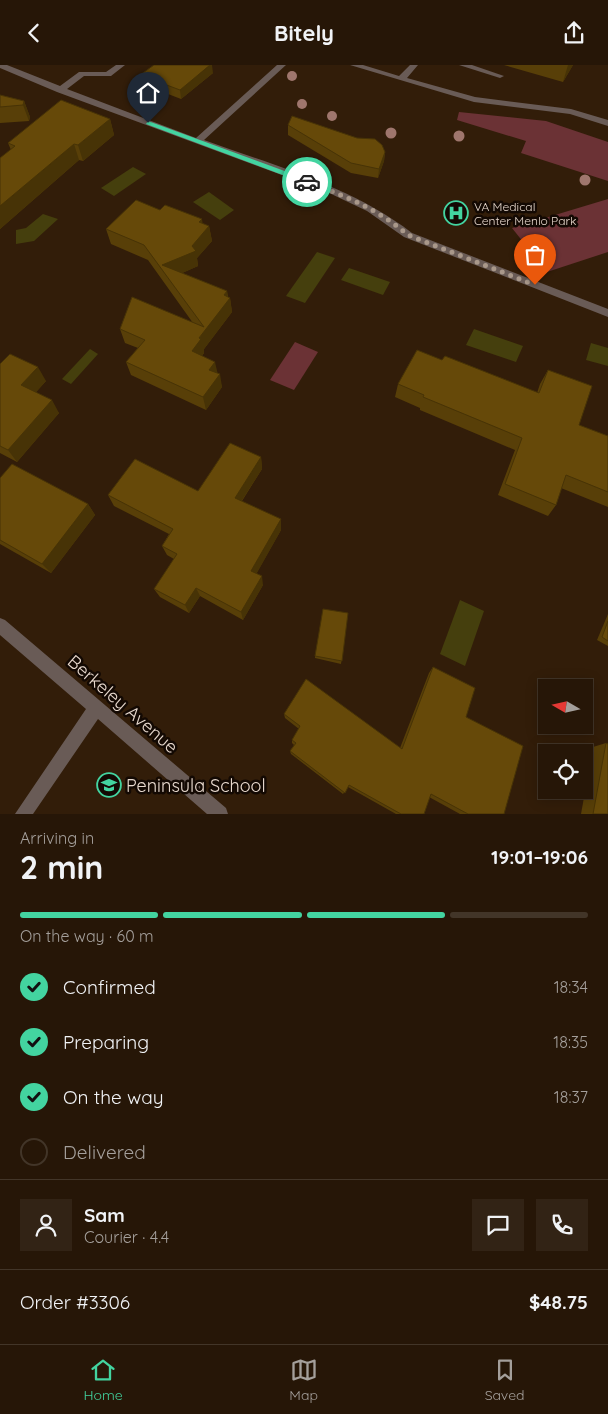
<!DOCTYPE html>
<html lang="en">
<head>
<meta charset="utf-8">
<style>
	:root { --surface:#261607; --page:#322315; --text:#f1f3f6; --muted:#a49f9b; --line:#423528; --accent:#43d4a0 }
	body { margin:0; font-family:Quicksand,sans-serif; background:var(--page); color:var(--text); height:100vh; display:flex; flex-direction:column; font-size:19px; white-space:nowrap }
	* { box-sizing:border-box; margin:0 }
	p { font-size:16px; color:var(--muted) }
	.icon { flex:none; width:28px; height:28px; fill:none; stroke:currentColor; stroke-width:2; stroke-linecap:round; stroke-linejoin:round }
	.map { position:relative; height:749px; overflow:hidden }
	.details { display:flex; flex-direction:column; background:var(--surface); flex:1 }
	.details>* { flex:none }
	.needle { width:32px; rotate:279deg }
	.buttons { position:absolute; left:538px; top:614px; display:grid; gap:10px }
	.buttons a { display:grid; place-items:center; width:55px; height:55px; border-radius:0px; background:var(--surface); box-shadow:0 2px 12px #0003,0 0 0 1px var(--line); font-size:25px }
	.pin { position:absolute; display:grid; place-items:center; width:42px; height:42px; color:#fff; margin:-51px -21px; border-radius:50% 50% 50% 0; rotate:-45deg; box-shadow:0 0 5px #0007 }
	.pin .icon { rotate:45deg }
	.courier { position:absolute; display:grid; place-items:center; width:50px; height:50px; margin:-25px; border:4px solid #43d4a0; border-radius:50%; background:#fff; color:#222; box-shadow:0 1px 6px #0007 }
	.headline em { font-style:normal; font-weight:700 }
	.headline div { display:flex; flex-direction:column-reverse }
	.headline { display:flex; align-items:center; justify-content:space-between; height:85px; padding:0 20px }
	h1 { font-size:32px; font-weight:700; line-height:38px }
	.bar { display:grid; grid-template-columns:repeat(4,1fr); gap:8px 5px; align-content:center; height:60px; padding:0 20px }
	.bar i { height:6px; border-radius:4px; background:var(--line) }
	.bar .active { background:var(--accent) }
	.bar p { grid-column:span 4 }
	.line { display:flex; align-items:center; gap:12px; padding:0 20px; border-top:1px solid var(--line) }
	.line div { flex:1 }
	.round { display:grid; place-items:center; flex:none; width:52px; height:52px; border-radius:0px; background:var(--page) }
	ol { padding:0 20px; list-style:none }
	li { display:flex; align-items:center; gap:15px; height:55px }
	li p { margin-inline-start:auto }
	li .icon { padding:5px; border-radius:50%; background:var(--accent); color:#111; stroke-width:4 }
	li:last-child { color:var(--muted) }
	li i { width:28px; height:28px; border:2px solid var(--line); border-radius:50% }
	header { display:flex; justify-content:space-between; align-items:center; height:65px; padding:0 20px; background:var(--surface); font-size:22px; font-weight:700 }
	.menu { display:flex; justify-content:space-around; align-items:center; height:70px; border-top:1px solid var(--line); background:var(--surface); font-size:14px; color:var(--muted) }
	.menu a { display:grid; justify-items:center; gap:2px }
	.menu .active { color:var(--accent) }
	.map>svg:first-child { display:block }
	.green { fill:#6b3235 }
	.water { fill:#453f0d }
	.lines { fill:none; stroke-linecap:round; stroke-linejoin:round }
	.service { fill:#695b56; fill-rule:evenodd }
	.minor { fill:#695b56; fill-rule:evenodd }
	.tree { fill:#9f766d }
	.wall { fill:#583f08 }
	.shaded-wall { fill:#473306 }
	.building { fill:#664909; stroke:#473306 }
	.route { fill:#43d4a0 }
	.done { stroke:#a9988a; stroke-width:5; stroke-dasharray:0 9 }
	.labels { text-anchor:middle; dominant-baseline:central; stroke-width:5; stroke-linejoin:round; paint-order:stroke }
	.far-poi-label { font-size:12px; fill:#e9dacf; stroke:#130903; text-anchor:start }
	.near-street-label { font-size:18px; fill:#e9dacf; stroke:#130903 }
	.near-poi-label { font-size:18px; fill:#e9dacf; stroke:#130903; text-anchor:start }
</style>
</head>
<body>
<header><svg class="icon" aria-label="back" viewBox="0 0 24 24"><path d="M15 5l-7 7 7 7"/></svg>Bitely<svg class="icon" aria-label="share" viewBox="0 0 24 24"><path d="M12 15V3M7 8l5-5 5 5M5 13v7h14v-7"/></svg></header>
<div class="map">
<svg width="608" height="749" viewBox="0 0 608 749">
	<rect width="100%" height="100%" fill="#321d09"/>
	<g class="green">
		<polygon points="459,47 546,56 608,77 608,116 521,88 526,76 457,55"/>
		<polygon points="608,134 608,187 547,207 512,163"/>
		<polygon points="295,277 318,287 294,325 270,315"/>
	</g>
	<g class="water">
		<polygon points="133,102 146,109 114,131 101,123"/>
		<polygon points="209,127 234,145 220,155 193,137"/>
		<polygon points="43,149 58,154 34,176 16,179 16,165 26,163"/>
		<polygon points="317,187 335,193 305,238 286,231"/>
		<polygon points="349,203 390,217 383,230 341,215"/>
		<polygon points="474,264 523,281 516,297 466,280"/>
		<polygon points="591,278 608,283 608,301 586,295"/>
		<polygon points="90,284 98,289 71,319 62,314"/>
		<polygon points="460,535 484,546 465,601 440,589"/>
	</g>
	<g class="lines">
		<g class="service">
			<path d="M0 0H7L60 21 79 7H106L116 0H125L111 11H84L67 24 196 73 277 0H286L204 75C275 101 351 121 412 168L608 244V252L404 172 367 146 325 126 57 27 0 3Z"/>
			<polygon points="350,0 363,0 399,11 410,0 418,0 407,13 475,32 571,44 608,55 608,61 570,49 474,37"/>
			<polygon points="459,0 472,0 504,11 500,13"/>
		</g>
		<polygon class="minor" points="0,553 5,555 226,743 228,749 207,749 98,654 33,749 15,749 86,644 0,570"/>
	</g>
	<g class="tree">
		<circle cx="292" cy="11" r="5"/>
		<circle cx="302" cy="39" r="5"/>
		<circle cx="332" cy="51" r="5"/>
		<circle cx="391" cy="68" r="5.5"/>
		<circle cx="459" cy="71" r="5.5"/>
		<circle cx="585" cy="115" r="5.5"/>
	</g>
	<g class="wall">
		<polygon points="504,0 573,0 563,17"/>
		<polygon points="213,8 181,34 142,19 140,10"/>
		<polygon points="0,30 24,36 30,52 29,56 0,58"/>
		<polygon points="110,54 114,70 83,96 79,95 0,164 0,93 11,85 8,78"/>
		<polygon points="288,60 385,87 384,96 378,113 351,108 288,70"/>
		<polygon points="160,145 209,161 212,176 197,193 198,201 182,208 227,226 228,232 230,233 232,247 204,284 204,288 202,291 218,309 222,322 206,345 131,310 126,297 138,283 125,278 120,264 193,258 148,195 111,179 106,164"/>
		<polygon points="442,295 537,328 540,319 548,305 579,360 608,371 608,442 561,423 556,440 548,451 498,430 515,385 420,345 420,343 395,332 398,319"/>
		<polygon points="0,299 46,316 36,327 59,348 17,397 0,388"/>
		<polygon points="261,392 262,404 242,436 281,465 256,509 263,520 243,555 200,531 189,548 160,532 154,524 174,494 167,490 162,481 169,469 114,441 108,430 198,426"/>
		<polygon points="0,413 88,439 95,450 51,508 0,479"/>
		<polygon points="348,548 341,599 315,593 315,591"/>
		<polygon points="608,549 608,581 597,575"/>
		<polygon points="433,602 466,652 504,749 460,749 429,732 424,749 396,749 348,722 343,729 291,689 290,686 294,680 292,678 292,675 299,664 285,653 284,649 400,683 429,608"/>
		<polygon points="606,678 608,749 581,749 593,682"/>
	</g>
	<g class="shaded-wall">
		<polygon points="210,0 212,0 213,8 181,34 180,25"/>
		<polygon points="568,0 573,0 563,17"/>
		<polygon points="24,36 30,52 29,56 23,40"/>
		<polygon points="110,54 114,70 83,96 78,80"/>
		<polygon points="74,79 79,95 0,164 0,141"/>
		<polygon points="385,87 384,96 378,113 379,104"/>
		<polygon points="202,154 204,167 209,161 212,176 197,193 198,201 169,214 162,200 192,181 199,157"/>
		<polygon points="227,226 228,235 230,233 232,247 204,284 204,288 195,300 192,286"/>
		<polygon points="215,297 218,310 209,305"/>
		<polygon points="38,302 46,316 30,334 21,320"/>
		<polygon points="220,309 222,322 206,345 203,332"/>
		<polygon points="52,335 59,348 17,397 8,385"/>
		<polygon points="261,392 262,404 237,443 235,433"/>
		<polygon points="88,439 95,450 51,508 42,499"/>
		<polygon points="281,454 281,465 253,515 251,506"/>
		<polygon points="262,511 263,520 243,555 241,547"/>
		<polygon points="196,523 200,531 189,548 185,540"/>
	</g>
	<g class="building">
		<polygon points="154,0 210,0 180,25 140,10"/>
		<polygon points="0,30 24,36 23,40 0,42"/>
		<polygon points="61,35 110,54 78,80 74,79 0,141 0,93 15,81 8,78"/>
		<polygon points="292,51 357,73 375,74 382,80 385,87 379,104 351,98 288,60"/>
		<polygon points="136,135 160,145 165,140 202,154 199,157 209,161 192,181 196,186 162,200 227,226 224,230 230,233 199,273 201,274 192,286 215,297 209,305 220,309 203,332 126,297 145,275 120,264 132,232 204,262 144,180 106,164"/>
		<polygon points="417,285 442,295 445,291 539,328 548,305 592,321 579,360 608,371 608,427 566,410 556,440 505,419 522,373 423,332 424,330 398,319"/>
		<polygon points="10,289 38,302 21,320 52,335 8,385 0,381 0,299"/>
		<polygon points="230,378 261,392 235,433 281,454 251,506 262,511 241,547 196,523 185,540 154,524 177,489 162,481 173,464 108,430 135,394 198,426"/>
		<polygon points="12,399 88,439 42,499 0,475 0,413"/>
		<polygon points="323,544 348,548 342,596 315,591"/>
		<polygon points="608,556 608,576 602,572"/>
		<polygon points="433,602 475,623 466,652 523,681 504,749 468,749 431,729 424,749 401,749 349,720 345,728 290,686 296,678 292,675 300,661 284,649 306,614 402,684"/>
		<polygon points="606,678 608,679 608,749 593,749"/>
	</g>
	<polygon class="route" points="148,56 309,115 310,117 304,118 146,59"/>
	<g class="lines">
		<path class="done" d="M307 117C343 130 378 144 408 170L535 220"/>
	</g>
	<defs>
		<g id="hospital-ring" transform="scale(1.25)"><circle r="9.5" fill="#130903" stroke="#43d4a0" stroke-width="1.5"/><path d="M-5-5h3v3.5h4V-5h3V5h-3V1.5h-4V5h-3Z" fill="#43d4a0"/></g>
		<g id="school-ring" transform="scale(1.25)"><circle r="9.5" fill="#130903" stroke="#43d4a0" stroke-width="1.5"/><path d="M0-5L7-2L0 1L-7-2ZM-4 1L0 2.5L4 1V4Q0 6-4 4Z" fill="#43d4a0"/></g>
	</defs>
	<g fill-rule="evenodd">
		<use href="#hospital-ring" x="456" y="148"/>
		<use href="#school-ring" x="109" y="720"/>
	</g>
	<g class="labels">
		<g class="far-poi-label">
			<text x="474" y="141">VA Medical<tspan x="474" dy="14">Center Menlo Park</tspan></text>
		</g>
		<g class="near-street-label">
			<text transform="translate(123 639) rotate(41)">Berkeley Avenue</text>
		</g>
		<g class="near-poi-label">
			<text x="126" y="720">Peninsula School</text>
		</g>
	</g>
</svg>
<div class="buttons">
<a><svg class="needle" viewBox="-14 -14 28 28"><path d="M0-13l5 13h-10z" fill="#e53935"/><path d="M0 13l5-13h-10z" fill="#a49f9b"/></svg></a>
<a><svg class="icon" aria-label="locate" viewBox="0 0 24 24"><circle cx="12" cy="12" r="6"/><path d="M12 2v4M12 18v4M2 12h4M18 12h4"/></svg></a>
</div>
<div class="pin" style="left:535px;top:220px;background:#ea580c"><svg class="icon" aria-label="bag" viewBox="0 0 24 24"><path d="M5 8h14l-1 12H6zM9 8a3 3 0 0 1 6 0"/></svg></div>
<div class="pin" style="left:148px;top:58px;background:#1f2937"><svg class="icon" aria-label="home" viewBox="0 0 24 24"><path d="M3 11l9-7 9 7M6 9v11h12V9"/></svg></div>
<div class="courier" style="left:307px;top:117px"><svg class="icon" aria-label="car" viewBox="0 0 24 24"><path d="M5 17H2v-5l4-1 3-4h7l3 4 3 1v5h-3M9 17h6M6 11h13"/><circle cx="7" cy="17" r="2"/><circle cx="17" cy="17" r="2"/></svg></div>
</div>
<section class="details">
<div class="headline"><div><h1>2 min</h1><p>Arriving in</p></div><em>19:01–19:06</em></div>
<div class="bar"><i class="active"></i><i class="active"></i><i class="active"></i><i></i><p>On the way · 60 m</p></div>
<ol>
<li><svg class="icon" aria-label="check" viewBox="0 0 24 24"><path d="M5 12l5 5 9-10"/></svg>Confirmed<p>18:34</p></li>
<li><svg class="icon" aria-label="check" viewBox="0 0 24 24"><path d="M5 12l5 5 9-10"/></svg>Preparing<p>18:35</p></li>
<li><svg class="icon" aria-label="check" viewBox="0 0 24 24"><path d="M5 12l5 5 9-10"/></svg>On the way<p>18:37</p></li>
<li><i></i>Delivered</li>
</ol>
<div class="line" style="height:90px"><a class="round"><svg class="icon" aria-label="person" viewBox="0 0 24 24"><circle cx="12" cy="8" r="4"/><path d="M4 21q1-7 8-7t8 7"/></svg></a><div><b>Sam</b><p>Courier · 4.4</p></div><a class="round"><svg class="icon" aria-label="chat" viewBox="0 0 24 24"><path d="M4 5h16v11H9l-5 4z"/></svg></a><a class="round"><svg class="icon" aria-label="phone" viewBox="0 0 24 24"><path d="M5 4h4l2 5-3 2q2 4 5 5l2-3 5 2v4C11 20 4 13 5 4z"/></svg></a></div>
<div class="line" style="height:65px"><div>Order #3306</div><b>$48.75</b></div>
</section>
<nav class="menu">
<a class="active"><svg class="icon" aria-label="home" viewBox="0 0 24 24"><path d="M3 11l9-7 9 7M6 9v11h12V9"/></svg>Home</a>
<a><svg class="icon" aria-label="map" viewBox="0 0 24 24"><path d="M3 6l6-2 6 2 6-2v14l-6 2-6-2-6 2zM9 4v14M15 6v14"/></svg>Map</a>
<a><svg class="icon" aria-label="saved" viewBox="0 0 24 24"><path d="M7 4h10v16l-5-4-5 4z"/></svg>Saved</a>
</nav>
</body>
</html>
